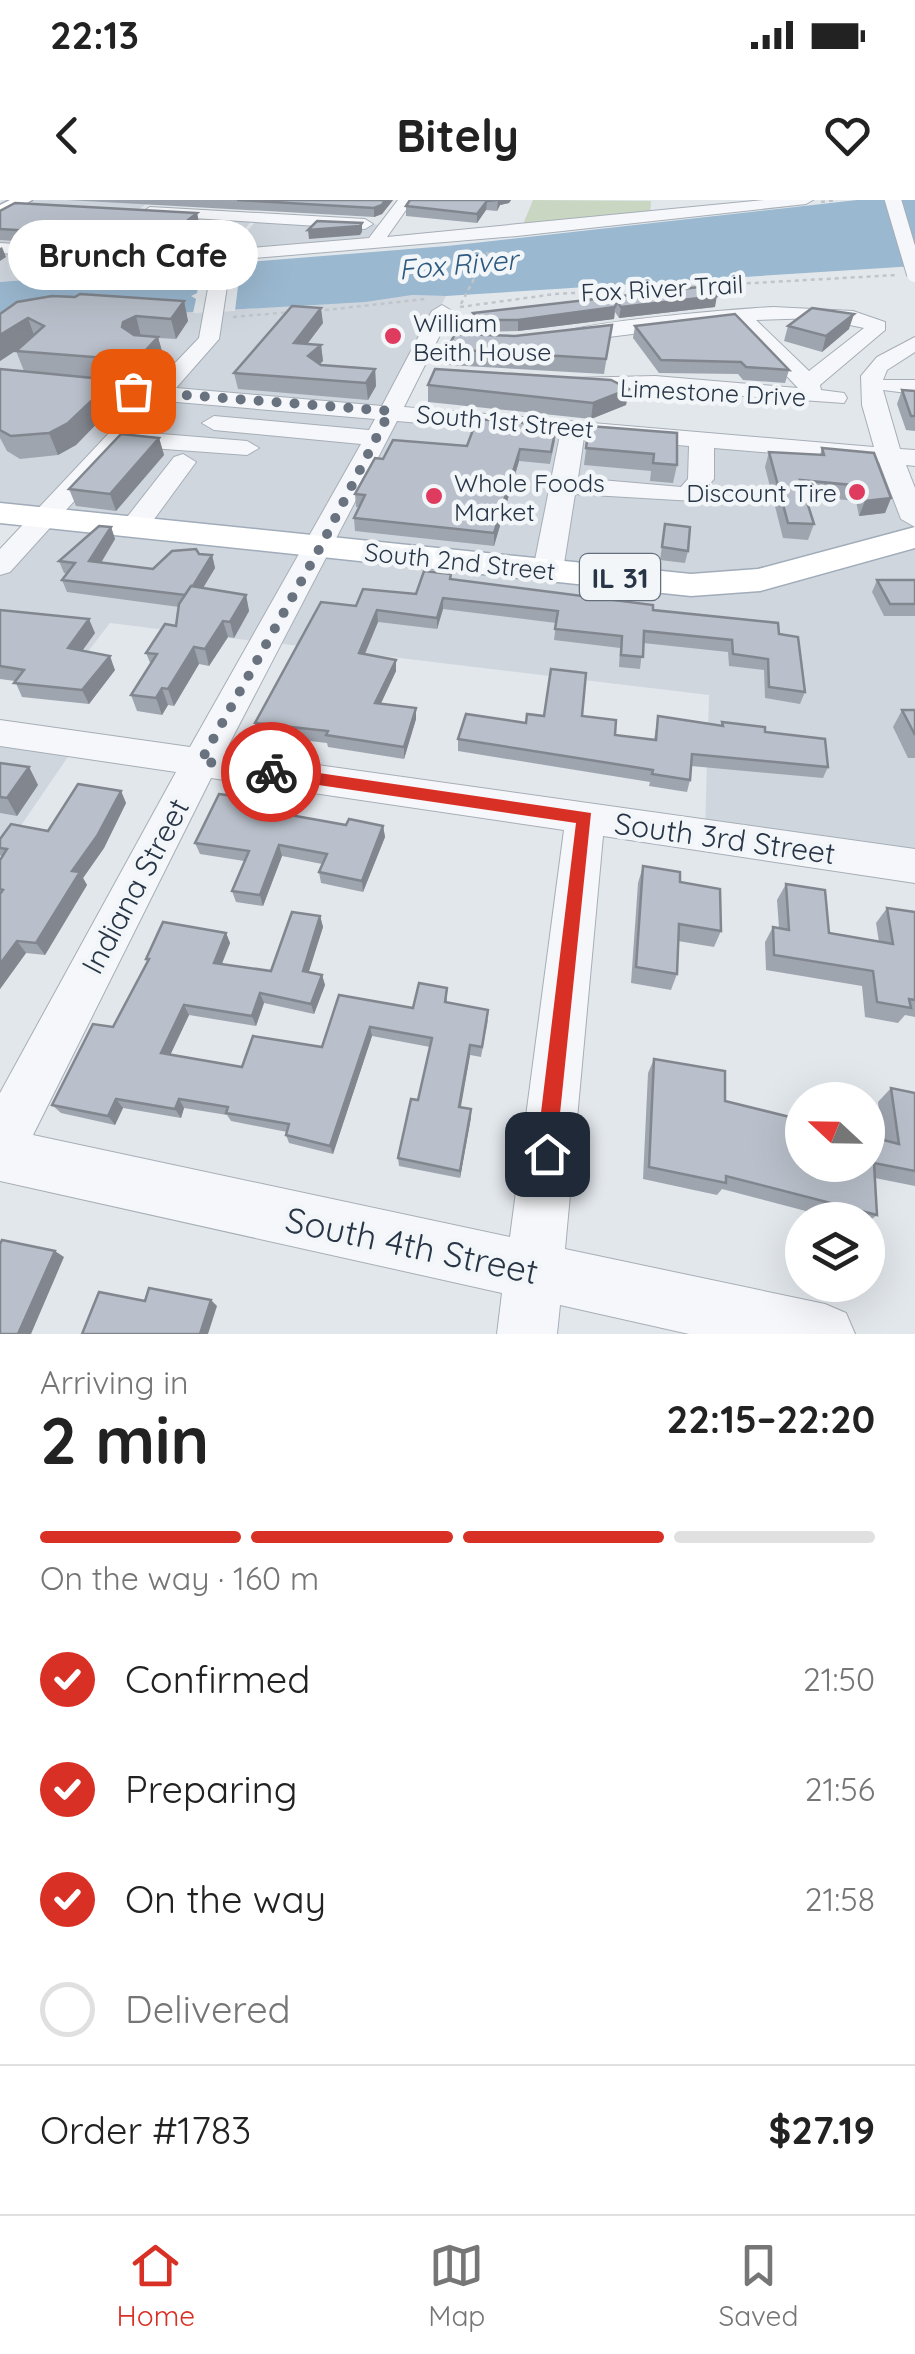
<!DOCTYPE html>
<html lang="en">
<head>
<meta charset="utf-8">
<style>
	:root { --surface:#fff; --page:#f2f2f2; --text:#222; --muted:#767676; --line:#e0e0e0; --accent:#d93025 }
	body { margin:0; font-family:Quicksand,sans-serif; background:var(--page); color:var(--text); height:100vh; display:flex; flex-direction:column; font-size:38px; white-space:nowrap }
	* { box-sizing:border-box; margin:0 }
	p { font-size:32px; color:var(--muted) }
	.icon { flex:none; width:55px; height:55px; fill:none; stroke:currentColor; stroke-width:2; stroke-linecap:round; stroke-linejoin:round }
	.map { position:relative; height:1134px; overflow:hidden }
	.sheet { display:flex; flex-direction:column; background:var(--surface); flex:1 }
	.sheet>* { flex:none }
	.needle { width:65px; rotate:292deg }
	.fabs { position:absolute; left:785px; top:882px; display:grid; gap:20px }
	.fabs a { display:grid; place-items:center; width:100px; height:100px; border-radius:50%; background:var(--surface); box-shadow:0 10px 40px #0002; font-size:50px }
	.pin { position:absolute; display:grid; place-items:center; width:85px; height:85px; color:#fff; margin:-42px; border-radius:20px; box-shadow:0 5px 15px #0006 }
	.courier { position:absolute; display:grid; place-items:center; width:100px; height:100px; margin:-50px; border:8px solid #d93025; border-radius:50%; background:#fff; color:#222; box-shadow:0 2px 12px #0007 }
	.bubble { position:absolute; height:70px; border-radius:35px; background:var(--surface); box-shadow:0 10px 40px #0002; font-size:32px; font-weight:700; line-height:70px; text-align:center }
	.headline em { font-style:normal; font-weight:700 }
	.headline div { display:flex; flex-direction:column-reverse }
	.headline { display:flex; align-items:center; justify-content:space-between; height:170px; padding:0 40px }
	h1 { font-size:65px; font-weight:700; line-height:75px }
	.bar { display:grid; grid-template-columns:repeat(4,1fr); gap:15px 10px; align-content:center; height:120px; padding:0 40px }
	.bar i { height:12px; border-radius:8px; background:var(--line) }
	.bar .active { background:var(--accent) }
	.bar p { grid-column:span 4 }
	.line { display:flex; align-items:center; gap:25px; padding:0 40px; border-top:2px solid var(--line) }
	.line div { flex:1 }
	ol { padding:0 40px; list-style:none }
	li { display:flex; align-items:center; gap:30px; height:110px }
	li p { margin-inline-start:auto }
	li .icon { padding:10px; border-radius:50%; background:var(--accent); color:#fff; stroke-width:4 }
	li:last-child { color:var(--muted) }
	li i { width:55px; height:55px; border:5px solid var(--line); border-radius:50% }
	.status { display:flex; justify-content:space-between; align-items:center; height:70px; padding:0 50px; background:var(--surface); direction:ltr }
	.status svg { height:28px; fill:currentColor }
	header { display:flex; justify-content:space-between; align-items:center; height:130px; padding:0 40px; background:var(--surface); font-size:45px; font-weight:700 }
	.menu { display:flex; justify-content:space-around; align-items:center; height:140px; border-top:2px solid var(--line); background:var(--surface); font-size:28px; color:var(--muted) }
	.menu a { display:grid; justify-items:center; gap:5px }
	.menu .active { color:var(--accent) }
	.map>svg:first-child { display:block }
	.built { fill:#d0d6de }
	.green { fill:#c9d7c2 }
	.water { fill:#9ab8d0 }
	.pier { fill:#e2e7ec }
	.lines { fill:none; stroke-linecap:round; stroke-linejoin:round }
	.minor-casing { stroke:#a6aeb7; stroke-width:2 }
	.major-casing { stroke:#a0acb9; stroke-width:3 }
	.path { stroke:#c0c5cb; stroke-width:2.5; stroke-dasharray:4 4; stroke-linecap:butt }
	.minor { fill:#f6f7fa; fill-rule:evenodd }
	.major { fill:#fff; fill-rule:evenodd }
	.minor-bridge-casing { stroke:#a6aeb7; stroke-width:18; stroke-linecap:butt }
	.minor-bridge { stroke:#f6f7fa; stroke-width:16 }
	.wall { fill:#9fa5af }
	.shaded-wall { fill:#82868e }
	.building { fill:#b9c0cb; stroke:#82868e; stroke-width:2.5 }
	.route { fill:#d93025 }
	.done { stroke:#697380; stroke-width:10; stroke-dasharray:0 18 }
	.poi-dot { fill:#de3b5f; stroke:#f2f6f9; stroke-width:4 }
	.labels { text-anchor:middle; dominant-baseline:central; stroke-width:9; stroke-linejoin:round; paint-order:stroke }
	.far-street-label { font-size:25px; fill:#283546; stroke:#f2f6f9 }
	.far-poi-label { font-size:25px; fill:#283546; stroke:#f2f6f9; text-anchor:start }
	.far-water-label { font-size:28px; font-style:italic; fill:#2d587f; stroke:#f2f6f9 }
	.shield { fill:#f2f6f9; stroke:#656f7c; stroke-width:2.5 }
	.shield-label { font-size:28px; font-weight:bold; fill:#283546 }
	.street-label { font-size:30px; fill:#283546; stroke:#f2f6f9 }
	.near-street-label { font-size:35px; fill:#283546; stroke:#f2f6f9 }
</style>
</head>
<body>
<div class="status"><b>22:13</b><svg viewBox="0 0 49 12"><path d="M0 12V9h3v3zM5 12V6h3v6zM10 12V3h3v9zM15 12V0h3v12zM26 1h20v11H26zM47 4h2v5h-2z"/></svg></div>
<header><svg class="icon" aria-label="back" viewBox="0 0 24 24"><path d="M15 5l-7 7 7 7"/></svg>Bitely<svg class="icon" aria-label="heart" viewBox="0 0 24 24"><path d="M12 20l-8-8c-3-5 5-10 8-4 3-6 11-1 8 4z"/></svg></header>
<div class="map">
<svg width="915" height="1134" viewBox="0 0 915 1134">
	<rect width="100%" height="100%" fill="#e2e7ec"/>
	<g class="built">
		<polygon points="26,0 152,0 76,53 99,74 0,82 0,14"/>
		<polygon points="139,12 253,19 223,56 82,52"/>
		<polygon points="258,19 385,25 373,42 226,54"/>
		<polygon points="412,95 446,96 388,209 166,192 219,111"/>
		<polygon points="210,111 206,140 43,313 0,309 0,115"/>
		<polygon points="163,196 886,258 915,334 783,367 688,382 55,315"/>
		<polygon points="48,321 316,348 262,442 110,423 80,462 0,452 0,372"/>
		<polygon points="915,342 915,660 705,632 709,495 275,443 323,352 692,388"/>
		<polygon points="0,537 74,548 0,656"/>
	</g>
	<polygon class="green" points="533,0 651,1 650,18 521,29"/>
	<polygon class="water" points="857,0 915,0 915,66 446,96 412,95 365,102 174,113 0,115 0,82 447,46"/>
	<polygon class="pier" points="241,61 235,111 193,113 196,99 191,96 197,93 199,82 194,80 200,78 201,64"/>
	<g class="lines">
		<g class="minor-casing">
			<g id="minor">
				<path d="M398 0H413L387 37 764 0H813L806 4 517 36 231 60 219 139 176 188 382 206 432 111 442 105 452 111 404 207 874 247 862 205 861 176 877 157 915 137V152L887 170 883 180H915V194L883 190 900 249 915 250V266L906 265 915 288V327L901 319 879 262 714 248V279L694 301 575 294 563 370 558 376H538L533 370 560 235 397 221 225 552 915 649V683L603 636 565 1049 825 1104 846 1113 855 1134H689L560 1105 557 1134H497L502 1093 0 981V893L176 572 0 546V520L190 547 361 244 214 230 202 223 214 216 369 230 375 219 165 201 137 232 247 241 259 248 247 255 124 246 10 372 0 375V349L141 199 0 187V173L153 186 199 138 213 61 177 64 0 53V43L177 54 219 50 239 33 247 38 238 49 369 38ZM584 237 689 246 688 279 681 287 578 278ZM211 578 564 630 510 1037 33 935Z"/>
				<polygon points="150,7 365,19 373,24 365,29 145,15 142,12"/>
				<path d="M773 107 853 111 885 122V130L820 185 821 190 844 193 847 198 844 203 655 190 572 192 561 185 572 178 655 176 798 188 735 121 561 143 551 137C567 122 740 109 773 107ZM817 118 864 128 809 171 756 120Z"/>
				<polygon points="183,254 196,262 144,333 124,333 120,327 124,321 174,257"/>
			</g>
		</g>
		<g class="major-casing">
			<g id="major">
				<polygon points="10,0 32,0 0,19 0,5"/>
				<polygon points="0,303 691,374 758,369 915,327 915,348 760,391 691,396 0,323"/>
			</g>
		</g>
		<g class="path">
			<polyline points="821,2 837,0"/>
			<polyline points="461,104 488,52"/>
			<polyline points="460,107 555,94 897,75"/>
			<polyline points="317,111 425,99"/>
			<polyline points="233,117 291,112"/>
		</g>
		<use href="#minor" class="minor"/>
		<use href="#major" class="major"/>
		<g class="minor-bridge-casing">
			<polyline id="minor-bridge" points="893,0 915,74"/>
		</g>
		<use href="#minor-bridge" class="minor-bridge"/>
	</g>
	<g class="wall">
		<polygon points="67,0 393,0 382,14 374,17"/>
		<polygon points="410,0 511,0 509,3 500,5 497,11 486,10 477,23 406,16 406,6"/>
		<polygon points="0,11 197,13 199,23 166,50 0,40"/>
		<polygon points="708,86 715,107 619,118 615,112 614,119 518,131 478,132 473,125 473,113"/>
		<polygon points="184,101 188,121 176,139 158,138 164,158 147,174 125,180 69,176 106,187 112,208 76,245 58,255 20,259 7,251 0,238 0,169 24,171 16,151 21,147 0,161 0,114"/>
		<polygon points="323,123 307,144 321,145 323,161 320,164 321,165 375,169 376,186 368,200 238,189 234,173"/>
		<polygon points="612,125 604,174 448,165 447,149 515,136"/>
		<polygon points="635,126 789,170 785,183 743,180 738,174 659,173 633,138"/>
		<polygon points="788,126 849,129 822,152 784,141"/>
		<polygon points="428,185 629,189 626,205 591,219 428,202"/>
		<polygon points="902,190 915,191 915,231 906,230 897,204"/>
		<polygon points="589,226 677,265 673,283 650,281 651,271 584,265"/>
		<polygon points="547,228 555,241 550,264 519,261 494,346 355,331 354,318 359,307 356,307 355,294 383,259 467,246"/>
		<polygon points="159,238 164,255 116,311 76,306 69,289"/>
		<polygon points="822,248 891,298 885,313 859,316 856,301 805,296 814,324 808,340 783,338 765,267 769,252 820,255"/>
		<polygon points="665,324 688,351 685,363 660,360"/>
		<polygon points="111,327 115,339 101,363 153,369 199,354 212,355 215,368 203,388 246,395 249,411 234,438 228,437 209,466 199,464 174,506 168,505 162,515 137,511 131,495 151,465 146,453 176,426 179,407 67,392 62,380 67,374 64,373 59,361"/>
		<polygon points="451,379 653,410 779,434 805,492 800,504 765,498 764,470 729,466 728,452 643,443 640,469 619,467 620,448 554,440 556,423 443,409 437,429 378,422 365,454 396,471 381,503 416,519 404,559 328,547 327,543 258,535 255,523 356,406 416,394"/>
		<polygon points="877,380 915,380 915,416 884,416 872,392"/>
		<polygon points="0,410 95,433 82,451 115,470 89,504 22,497 15,481 0,479"/>
		<polygon points="902,510 915,510 915,558 908,558 893,527"/>
		<polygon points="544,516 582,516 615,535 654,540 658,516 721,526 722,522 765,532 828,567 823,578 691,566 690,580 687,592 649,586 650,582 458,551 458,539 526,523"/>
		<polygon points="0,563 29,567 38,585 17,616 0,613"/>
		<polygon points="121,591 126,603 104,648 83,678 87,685 45,755 26,753 0,789 0,660 2,657 0,655 0,639 48,631"/>
		<polygon points="250,598 253,608 346,625 383,626 385,637 363,692 321,683 319,672 322,664 282,656 263,706 236,702 232,691 244,661 200,654 195,643"/>
		<polygon points="643,666 680,682 721,731 714,747 678,741 677,774 671,790 631,783 638,683"/>
		<polygon points="786,684 829,733 879,742 876,723 887,708 915,712 915,817 905,815 898,823 865,817 862,786 766,770 765,742 773,727 779,728 777,700"/>
		<polygon points="320,716 323,727 308,772 322,775 325,785 314,814 264,803 256,826 189,815 170,855 242,867 322,847 413,808 447,798 447,803 488,820 481,857 470,855 461,907 471,909 460,978 399,966 398,958 418,900 430,847 372,836 333,954 289,943 286,935 287,932 231,921 227,915 184,908 181,918 123,908 115,925 61,913 52,905 113,827 147,762 146,759 226,733 230,743 222,764 271,771"/>
		<polygon points="654,859 725,901 882,940 878,902 891,888 915,893 915,986 875,978 877,1015 868,1022 868,1020 840,1020 722,989 717,995 643,979 648,873"/>
	</g>
	<g class="shaded-wall">
		<polygon points="385,0 393,0 382,14 374,17 374,8"/>
		<polygon points="498,0 511,0 509,3 500,5 497,11"/>
		<polygon points="487,1 486,10 477,23 477,14"/>
		<polygon points="197,13 199,23 166,50 164,39"/>
		<polygon points="362,23 362,32 360,35 309,39 308,30"/>
		<polygon points="2,47 6,57 0,61 0,48"/>
		<polygon points="717,96 715,107 619,118 621,107"/>
		<polygon points="184,101 188,121 176,139 171,119"/>
		<polygon points="615,107 614,119 518,131 518,120"/>
		<polygon points="321,108 323,123 296,159 294,143"/>
		<polygon points="854,114 849,129 822,152 826,136"/>
		<polygon points="136,116 141,136 127,147 122,127 123,122"/>
		<polygon points="28,118 35,138 0,161 0,135"/>
		<polygon points="158,137 164,158 147,174 125,180 119,159"/>
		<polygon points="321,145 323,161 310,172 308,156"/>
		<polygon points="375,169 376,186 368,200 366,183"/>
		<polygon points="106,187 112,208 76,245 58,255 49,233"/>
		<polygon points="629,189 626,205 591,219 593,203"/>
		<polygon points="159,238 164,255 116,311 110,294"/>
		<polygon points="520,249 519,261 494,346 494,333"/>
		<polygon points="891,298 885,313 859,316 865,301"/>
		<polygon points="111,327 115,339 94,374 89,361"/>
		<polygon points="212,355 215,368 191,408 188,396"/>
		<polygon points="246,395 249,411 234,438 230,422"/>
		<polygon points="443,398 443,409 437,429 437,418"/>
		<polygon points="377,410 378,422 360,465 359,453"/>
		<polygon points="89,419 95,433 74,462 68,448"/>
		<polygon points="223,421 228,437 209,466 205,449"/>
		<polygon points="194,447 199,464 174,506 168,489"/>
		<polygon points="110,456 115,470 89,504 82,490"/>
		<polygon points="396,460 396,471 376,514 375,503"/>
		<polygon points="162,488 168,505 162,515 156,498"/>
		<polygon points="416,508 416,519 404,559 404,547"/>
		<polygon points="29,567 38,585 17,616 7,598"/>
		<polygon points="121,591 126,603 104,648 83,678 87,685 45,755 36,743 72,671"/>
		<polygon points="383,626 385,637 363,692 362,681"/>
		<polygon points="279,645 282,656 263,706 260,695"/>
		<polygon points="320,716 323,727 306,781 303,771"/>
		<polygon points="226,733 230,743 218,773 214,763"/>
		<polygon points="17,741 26,753 0,789 0,764"/>
		<polygon points="322,775 325,785 314,814 311,804"/>
		<polygon points="260,793 264,803 256,826 252,816"/>
		<polygon points="184,805 189,815 167,862 161,853"/>
		<polygon points="370,827 372,836 333,954 330,946"/>
		<polygon points="470,845 470,855 459,915 459,907"/>
		<polygon points="116,899 123,908 115,925 108,916"/>
		<polygon points="179,899 184,908 181,918 175,909"/>
		<polygon points="471,909 471,918 460,978 460,971"/>
		<polygon points="55,1051 64,1057 31,1134 18,1134"/>
		<polygon points="211,1100 217,1106 208,1134 200,1134"/>
	</g>
	<g class="building">
		<polygon points="237,0 385,0 382,5 374,8"/>
		<polygon points="410,0 498,0 487,1 477,14 406,6"/>
		<polygon points="15,3 197,13 164,39 0,29 0,11"/>
		<polygon points="317,21 362,23 360,26 308,30"/>
		<polygon points="708,86 717,96 621,107 617,101 615,107 518,120 478,120 473,113"/>
		<polygon points="80,94 184,101 171,119 136,116 123,122 122,127 134,135 158,137 142,154 119,159 16,151 44,126 28,118 0,135 0,114 17,102 52,96 75,97"/>
		<polygon points="292,106 321,108 294,143 321,145 308,156 321,165 375,169 366,183 234,173"/>
		<polygon points="812,108 854,114 826,136 788,126"/>
		<polygon points="735,114 789,170 746,167 741,162 661,160 635,126"/>
		<polygon points="612,125 606,159 447,149 455,134 515,136"/>
		<polygon points="0,169 103,179 106,187 68,223 49,233 11,236 0,230"/>
		<polygon points="435,169 611,180 629,189 593,203 428,185"/>
		<polygon points="902,190 915,191 915,216 911,216"/>
		<polygon points="477,219 548,225 543,227 556,228 551,252 520,249 494,333 354,318 365,295 355,294 375,258 383,259 393,240 467,246"/>
		<polygon points="589,226 677,233 677,265 653,263 654,254 586,248"/>
		<polygon points="121,234 159,238 110,294 69,289"/>
		<polygon points="822,248 874,253 891,298 865,301 862,286 800,280 814,324 788,323 769,252 824,255"/>
		<polygon points="665,324 690,327 688,351 662,347"/>
		<polygon points="99,326 111,327 89,361 153,369 172,351 196,349 199,354 212,355 193,386 191,386 185,395 62,380 75,363 59,361"/>
		<polygon points="424,371 451,374 450,379 653,405 653,410 778,423 779,434 798,437 805,492 769,487 768,459 733,454 732,440 644,431 643,457 621,455 622,436 555,429 558,411 443,398 437,418 377,410 359,453 396,460 375,503 416,508 404,547 326,535 328,531 255,523 321,402 356,406 363,389 416,394"/>
		<polygon points="877,380 915,380 915,404 890,404"/>
		<polygon points="191,386 246,395 230,422 223,421 205,449 194,447 168,489 162,488 156,498 131,495 157,454 146,453 165,424 176,426 179,404"/>
		<polygon points="0,410 89,419 68,448 110,456 82,490 14,483 24,470 0,466"/>
		<polygon points="551,469 586,473 582,516 616,520 615,535 656,540 658,516 723,526 722,522 765,527 765,532 825,539 828,567 692,554 690,580 652,574 653,570 458,539 466,514 526,523 527,514 544,516"/>
		<polygon points="902,510 915,510 915,535"/>
		<polygon points="0,563 29,567 7,598 0,597"/>
		<polygon points="78,584 121,591 97,636 72,671 80,672 36,743 17,741 0,764 0,694 3,690 0,689 0,660 7,649 0,648 0,639 11,624 48,631"/>
		<polygon points="219,594 250,598 246,607 346,625 349,619 383,626 362,681 319,672 327,654 279,645 260,695 232,691 249,651 195,643"/>
		<polygon points="643,666 680,672 680,682 720,689 721,731 679,724 677,774 636,767"/>
		<polygon points="786,684 825,690 829,733 893,744 887,708 915,712 915,800 909,799 911,808 877,802 873,771 774,755 773,727 789,730"/>
		<polygon points="292,712 320,716 303,771 322,775 311,804 260,793 252,816 184,805 161,853 242,867 253,836 322,847 339,795 413,808 419,783 447,788 445,802 488,810 482,847 470,845 459,907 471,909 460,971 398,958 411,899 418,900 432,838 370,827 330,946 286,935 289,924 226,913 228,907 179,899 175,909 116,899 108,916 52,905 93,824 113,827 149,759 146,759 163,722 226,733 214,763 271,771"/>
		<polygon points="654,859 725,871 725,901 802,920 802,965 868,965 868,936 899,944 891,888 915,893 915,971 874,963 877,1015 726,976 726,983 649,967"/>
		<polygon points="2,1040 55,1051 18,1134 0,1134 0,1044"/>
		<polygon points="149,1088 211,1100 200,1134 82,1134 99,1092 145,1101"/>
	</g>
	<polygon class="route" points="271,566 591,613 555,962 547,966 539,962 536,954 576,623 271,578 263,572"/>
	<g class="lines">
		<polyline class="done" points="133,191 390,211 322,344 201,561 271,572"/>
	</g>
	<g class="poi-dot">
		<circle cx="393" cy="136" r="10"/>
		<circle cx="857" cy="292" r="10"/>
		<circle cx="434" cy="296" r="10"/>
	</g>
	<g class="labels">
		<g class="far-street-label">
			<text transform="translate(662 88) rotate(-3)">Fox River Trail</text>
			<text transform="translate(713 192) rotate(3)">Limestone Drive</text>
			<text transform="translate(505 221) rotate(5)">South 1st Street</text>
			<text transform="translate(460 361) rotate(6)">South 2nd Street</text>
		</g>
		<g class="far-poi-label">
			<text x="413" y="122">William<tspan x="413" dy="29">Beith House</tspan></text>
			<text x="454" y="282">Whole Foods<tspan x="454" dy="29">Market</tspan></text>
			<text x="837" y="292" text-anchor="end">Discount Tire</text>
		</g>
		<g class="far-water-label">
			<text transform="translate(458 64) rotate(-5)">Fox River</text>
		</g>
		<rect class="shield" x="580" y="354" width="80" height="46" rx="8"/>
		<g class="shield-label">
			<text x="620" y="377">IL 31</text>
		</g>
		<g class="street-label">
			<text transform="translate(725 638) rotate(8)">South 3rd Street</text>
			<text transform="translate(135 686) rotate(-62)">Indiana Street</text>
		</g>
		<g class="near-street-label">
			<text transform="translate(412 1045) rotate(12)">South 4th Street</text>
		</g>
	</g>
</svg>
<div class="fabs">
<a><svg class="needle" viewBox="-14 -14 28 28"><path d="M0-13l5 13h-10z" fill="#e53935"/><path d="M0 13l5-13h-10z" fill="#767676"/></svg></a>
<a><svg class="icon" aria-label="layers" viewBox="0 0 24 24"><path d="M12 4l9 5-9 5-9-5zM3 14l9 5 9-5"/></svg></a>
</div>
<div class="pin" style="left:133px;top:191px;background:#ea580c"><svg class="icon" aria-label="bag" viewBox="0 0 24 24"><path d="M5 8h14l-1 12H6zM9 8a3 3 0 0 1 6 0"/></svg></div>
<div class="pin" style="left:547px;top:954px;background:#1f2937"><svg class="icon" aria-label="home" viewBox="0 0 24 24"><path d="M3 11l9-7 9 7M6 9v11h12V9"/></svg></div>
<div class="courier" style="left:271px;top:572px"><svg class="icon" aria-label="bike" viewBox="0 0 24 24"><circle cx="6" cy="16" r="4"/><circle cx="18" cy="16" r="4"/><path d="M6 16l4-8h5l3 8M10 8l3 8H6M13 5h3"/></svg></div>
<div class="bubble" style="left:8px;top:20px;width:250px">Brunch Cafe</div>
</div>
<section class="sheet">
<div class="headline"><div><h1>2 min</h1><p>Arriving in</p></div><em>22:15–22:20</em></div>
<div class="bar"><i class="active"></i><i class="active"></i><i class="active"></i><i></i><p>On the way · 160 m</p></div>
<ol>
<li><svg class="icon" aria-label="check" viewBox="0 0 24 24"><path d="M5 12l5 5 9-10"/></svg>Confirmed<p>21:50</p></li>
<li><svg class="icon" aria-label="check" viewBox="0 0 24 24"><path d="M5 12l5 5 9-10"/></svg>Preparing<p>21:56</p></li>
<li><svg class="icon" aria-label="check" viewBox="0 0 24 24"><path d="M5 12l5 5 9-10"/></svg>On the way<p>21:58</p></li>
<li><i></i>Delivered</li>
</ol>
<div class="line" style="height:130px"><div>Order #1783</div><b>$27.19</b></div>
</section>
<nav class="menu">
<a class="active"><svg class="icon" aria-label="home" viewBox="0 0 24 24"><path d="M3 11l9-7 9 7M6 9v11h12V9"/></svg>Home</a>
<a><svg class="icon" aria-label="map" viewBox="0 0 24 24"><path d="M3 6l6-2 6 2 6-2v14l-6 2-6-2-6 2zM9 4v14M15 6v14"/></svg>Map</a>
<a><svg class="icon" aria-label="saved" viewBox="0 0 24 24"><path d="M7 4h10v16l-5-4-5 4z"/></svg>Saved</a>
</nav>
</body>
</html>
